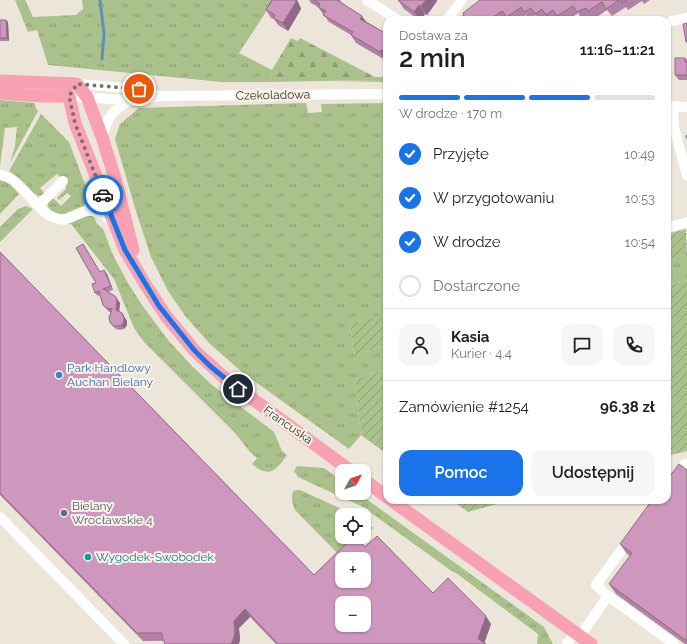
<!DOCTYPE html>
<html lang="pl">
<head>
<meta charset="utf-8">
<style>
	:root { --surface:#fff; --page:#f6f6f6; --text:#202124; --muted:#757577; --line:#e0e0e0; --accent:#1a73e8 }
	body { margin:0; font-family:Raleway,sans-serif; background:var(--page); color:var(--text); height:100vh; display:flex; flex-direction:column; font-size:15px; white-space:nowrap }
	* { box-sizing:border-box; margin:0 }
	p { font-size:13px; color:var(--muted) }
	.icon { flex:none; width:22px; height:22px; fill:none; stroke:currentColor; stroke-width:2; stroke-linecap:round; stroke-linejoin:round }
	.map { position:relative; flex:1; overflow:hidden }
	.drawer { position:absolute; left:383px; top:16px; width:288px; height:488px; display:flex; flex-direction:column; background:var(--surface); border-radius:12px; box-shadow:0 1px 3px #0004 }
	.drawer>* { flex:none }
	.needle { width:26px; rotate:50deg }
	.controls { position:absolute; left:335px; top:464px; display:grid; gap:8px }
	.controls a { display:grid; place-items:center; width:36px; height:36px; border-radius:8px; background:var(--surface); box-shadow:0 1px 3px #0004; font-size:20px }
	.pin { position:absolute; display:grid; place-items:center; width:34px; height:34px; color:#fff; margin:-17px; border:2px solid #fff; border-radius:50%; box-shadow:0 1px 4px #0007 }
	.courier { position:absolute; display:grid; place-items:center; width:40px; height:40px; margin:-20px; border:3px solid #1a73e8; border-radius:50%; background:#fff; color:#222; box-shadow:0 1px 5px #0007 }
	.overview em { font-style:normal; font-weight:600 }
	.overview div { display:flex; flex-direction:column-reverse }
	.overview { display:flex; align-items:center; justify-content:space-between; height:68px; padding:0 16px }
	h1 { font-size:26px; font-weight:600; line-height:30px }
	.bar { display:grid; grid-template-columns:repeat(4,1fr); gap:6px 4px; align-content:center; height:48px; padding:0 16px }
	.bar i { height:5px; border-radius:3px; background:var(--line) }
	.bar .on { background:var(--accent) }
	.bar p { grid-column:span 4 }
	.line { display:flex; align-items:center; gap:10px; padding:0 16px; border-top:1px solid var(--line) }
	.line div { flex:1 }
	.round { display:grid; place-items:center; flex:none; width:42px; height:42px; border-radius:12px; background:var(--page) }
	ol { padding:0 16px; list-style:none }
	li { display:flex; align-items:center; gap:12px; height:44px }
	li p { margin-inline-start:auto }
	li .icon { padding:4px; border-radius:50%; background:var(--accent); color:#fff; stroke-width:4 }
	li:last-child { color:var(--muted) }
	li i { width:22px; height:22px; border:2px solid var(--line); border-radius:50% }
	.primary-button { display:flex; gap:8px; margin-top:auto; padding:8px 16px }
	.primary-button a { flex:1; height:46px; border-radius:12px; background:var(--accent); color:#fff; font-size:16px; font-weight:600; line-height:46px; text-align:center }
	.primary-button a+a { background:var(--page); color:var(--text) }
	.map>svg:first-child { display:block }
	.grass { fill:url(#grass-tufts) }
	.forest { fill:url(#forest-firs) }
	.garden { fill:url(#garden-furrows) }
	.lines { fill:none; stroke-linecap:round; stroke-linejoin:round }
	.stream { stroke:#5e91ba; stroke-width:3 }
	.minor { stroke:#fff; stroke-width:10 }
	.major { stroke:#f8a1b2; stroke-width:13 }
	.wall { fill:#b182a3 }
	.shaded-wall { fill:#906a85 }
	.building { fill:#ce97be; stroke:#906a85; fill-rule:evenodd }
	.done { stroke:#76736c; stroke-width:4; stroke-dasharray:0 7.2 }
	.route { stroke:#1a73e8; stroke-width:5 }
	.shop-dot { fill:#3f7fe0; stroke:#f9f4e7; stroke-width:1.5 }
	.service-dot { fill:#5c6f8a; stroke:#f9f4e7; stroke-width:1.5 }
	.culture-dot { fill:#0f9aa8; stroke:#f9f4e7; stroke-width:1.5 }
	.labels { text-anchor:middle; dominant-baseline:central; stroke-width:4; stroke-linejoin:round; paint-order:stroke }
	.street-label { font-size:12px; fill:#373530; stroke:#f9f4e7 }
	.shop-label { font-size:12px; fill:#366cbe; stroke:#f9f4e7; text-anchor:start }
	.service-label { font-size:12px; fill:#4e5e75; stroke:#f9f4e7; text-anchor:start }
	.culture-label { font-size:12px; fill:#0d838f; stroke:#f9f4e7; text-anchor:start }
</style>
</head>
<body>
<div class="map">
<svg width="687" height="644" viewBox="0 0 687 644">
	<defs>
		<pattern id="grass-tufts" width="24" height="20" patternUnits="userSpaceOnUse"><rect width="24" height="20" fill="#abc18c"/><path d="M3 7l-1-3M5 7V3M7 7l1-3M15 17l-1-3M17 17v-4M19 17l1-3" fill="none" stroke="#8c9e73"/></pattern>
		<pattern id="forest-firs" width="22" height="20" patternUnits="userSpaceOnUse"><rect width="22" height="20" fill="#abc18c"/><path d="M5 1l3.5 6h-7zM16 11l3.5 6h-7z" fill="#8c9e73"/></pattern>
		<pattern id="garden-furrows" width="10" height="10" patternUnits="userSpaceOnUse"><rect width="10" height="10" fill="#abc18c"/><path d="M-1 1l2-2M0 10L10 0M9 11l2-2" fill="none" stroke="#8c9e73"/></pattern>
	</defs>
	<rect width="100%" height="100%" fill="#ece6da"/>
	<g class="grass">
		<polygon points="15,0 25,0 33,17 76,15 83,9 82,0 274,0 239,53 272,70 270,82 222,82 48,65 37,30 28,32"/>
		<polygon points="375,77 387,77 387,82 333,81 375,80"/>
		<polygon points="0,100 35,103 36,109 38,111 10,163 15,146 17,127 5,128 0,166"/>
		<polygon points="306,103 308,113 322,112 321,104 387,103 387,314 350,325 354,355 387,345 387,369 355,379 361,435 349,449 243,373 210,344 186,317 168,291 151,257 135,208 115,139 120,124 139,108"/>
		<path d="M41 114 69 142 86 187 85 194 88 202 83 206 64 214C55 215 44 209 49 199H54L61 206 71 196 67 193 59 200 57 198 66 189V183L57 174 40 188 45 194 39 196C27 192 21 177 9 171Z"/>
		<polygon points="0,180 8,182 19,194 0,214"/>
		<polygon points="26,206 33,209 0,242 0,227 18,209"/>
		<path d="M93 215 97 224 103 229 113 255 128 283 142 305 168 340 192 366 212 385 274 432 282 451 287 455C277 470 268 479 252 464L257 458 250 452 235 433 144 342 134 328 114 279 71 224H65L87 216Z"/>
		<polygon points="687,254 687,280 667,286 667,260"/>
		<polygon points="297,466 324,468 342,481 342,493 358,493 544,627 553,644 537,644 538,634 456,573 453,572 363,507 298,477 294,471"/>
		<path d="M297 490H300L355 515H342V537H364V521L373 528 343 559 295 510C292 503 291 499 293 491Z"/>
	</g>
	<polygon class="forest" points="291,38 298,41 300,38 375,77 375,80 270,82 272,70"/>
	<g class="garden">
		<polygon points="686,229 687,254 667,260 667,234"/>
		<polygon points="687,280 687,451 667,456 667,286"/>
		<polygon points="387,314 387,345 354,355 350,324"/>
		<polygon points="387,369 387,454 361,435 355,379"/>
		<polygon points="451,500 511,500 468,512"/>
	</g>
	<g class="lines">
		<g class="stream">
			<polyline points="100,0 104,33 102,59"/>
			<polyline points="687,136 687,137"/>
		</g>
		<g class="minor">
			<polyline points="367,0 398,20"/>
			<polyline points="447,20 462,0"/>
			<polyline points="672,21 687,18"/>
			<polyline points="74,88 77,84 139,89 159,96"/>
			<polyline points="69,96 138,101 159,96 387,94"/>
			<polyline points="667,106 687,107"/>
			<polyline points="673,107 674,127 687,176"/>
			<path d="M102 137C108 117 111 111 129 101"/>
			<path d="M0 175C25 179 34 213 58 219 68 222 78 212 88 211 96 209 106 217 113 221"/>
			<polyline points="38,206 63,181"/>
			<polyline points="88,210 100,187"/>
			<polyline points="667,228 687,222"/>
			<polyline points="667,489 685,464 687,466"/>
			<polyline points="0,517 124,644"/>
			<polyline points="608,596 596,585 630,538"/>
			<polyline points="580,636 608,596 674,644"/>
			<polyline points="567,644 575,633"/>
		</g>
		<g class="major">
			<polyline points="0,81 77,84 87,97 102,137 115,178 133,250"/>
			<polyline points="0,93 42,96 69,96 75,123 125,250 145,284 166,316 194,350 228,381 351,471"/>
			<polyline points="364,480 387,497"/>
			<polyline points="391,500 591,644"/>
		</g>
	</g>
	<g class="wall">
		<polygon points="272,0 297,0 299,4 301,9 288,31 278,25 274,19 271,18 266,10"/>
		<polygon points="309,0 340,0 341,2 367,22 387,34 387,57 385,60 356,43 351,35 329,22 318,7 311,3"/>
		<polygon points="398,0 437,1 427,15 425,14 421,20 419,20 404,9"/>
		<polygon points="480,0 650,0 644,4 642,1 628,10 626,7 612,16 607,10 594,19 591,16 583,20 578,13 569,20 560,20 558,18 555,20 550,20 548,17 543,20 539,20 536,15 529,20 526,15 519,20 509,20 508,19 506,20 456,20 464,15"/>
		<polygon points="0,20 8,22 9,41 0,41"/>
		<polygon points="685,58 687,60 687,80 679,80 675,75"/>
		<polygon points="85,248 100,272 107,274 113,290 108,292 115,296 117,299 120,303 119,311 122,313 127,321 127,325 124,329 120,330 116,329 113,326 110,322 111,312 109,312 103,305 100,295 98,296 95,293 96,283"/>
		<polygon points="0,252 314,575 365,547 433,593 491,624 484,643 486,644 276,644 250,617 239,628 240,640 143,641 0,495"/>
		<polygon points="687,470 687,644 685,644 616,594 609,584 630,556 627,554 620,544"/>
	</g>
	<g class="shaded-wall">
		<polygon points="295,0 297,0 299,4 301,9 288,31 283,23"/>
		<polygon points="426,0 437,0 437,1 427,15 421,6"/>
		<polygon points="419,5 425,14 421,20 420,20 414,12"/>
		<polygon points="362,16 367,23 360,19"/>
		<polygon points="6,20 8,22 9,41 7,38"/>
		<polygon points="381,50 387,57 385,60 380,52"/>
		<polygon points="104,270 107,274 113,290 111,286"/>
		<polygon points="115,296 120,303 119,314 116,310"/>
		<polygon points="122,313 127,321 127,325 124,329 122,325"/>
		<polygon points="245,609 250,617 239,628 240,640 239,644 231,644 234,621"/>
		<polygon points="486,616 491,624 484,644 478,639"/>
	</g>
	<g class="building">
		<polygon points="272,0 295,0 296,2 283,23 273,18 275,15 266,10"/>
		<polygon points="314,0 337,0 362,16 360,19 387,34 387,52 381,50 380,52 351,35 353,32 323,15 326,11 318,7 320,4"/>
		<polygon points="398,0 426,0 421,6 419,5 414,12"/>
		<polygon points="480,0 619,0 606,9 602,2 588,11 586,8 577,12 573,6 557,16 553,10 546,15 542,9 535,14 531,8 524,12 521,7 507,17 502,11 489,20 456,20 464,15 463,13"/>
		<polygon points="621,0 627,0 623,3"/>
		<polygon points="0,20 6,20 7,38 0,38"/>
		<polygon points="687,23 687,42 686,42 683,24"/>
		<polygon points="675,58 685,58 685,62 687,62 687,75 675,75"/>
		<polygon points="83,244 100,272 104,270 111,286 103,289 115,296 117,299 116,310 122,313 124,317 124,321 122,325 118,326 113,326 110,322 109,318 112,309 106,308 103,305 99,291 95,293 92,284 96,283 76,248"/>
		<path d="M0 252 314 575 353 537H356L365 547 377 536 433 593 448 578 486 616 478 639 486 644H278L245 609 234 621 235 633 233 640 231 644H165L163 640 162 633H137L0 493ZM342 559H364V581H342ZM342 603H364V625H342Z"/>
		<polygon points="679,464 687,470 687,641 609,584 632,553 620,544 652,500 667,500 667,480"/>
	</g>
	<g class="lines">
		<polyline class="done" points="103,195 75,123 69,96 77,84 139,89"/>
		<polyline class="route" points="103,195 125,250 159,306 194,350 210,366 238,389"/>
	</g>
	<circle class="shop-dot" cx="59" cy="375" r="4"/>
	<circle class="service-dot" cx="64" cy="513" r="4"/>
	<circle class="culture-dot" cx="88" cy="557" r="4"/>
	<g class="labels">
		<g class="street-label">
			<text transform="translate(273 95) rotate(-1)">Czekoladowa</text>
			<text transform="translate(288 425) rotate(35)">Francuska</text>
		</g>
		<g class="shop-label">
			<text x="67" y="368">Park Handlowy<tspan x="67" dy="14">Auchan Bielany</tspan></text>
		</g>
		<g class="service-label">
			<text x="72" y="506">Bielany<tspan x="72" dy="14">Wrocławskie 4</tspan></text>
		</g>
		<g class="culture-label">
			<text x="96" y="557">Wygodek-Swobodek</text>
		</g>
	</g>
</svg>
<div class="controls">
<a><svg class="needle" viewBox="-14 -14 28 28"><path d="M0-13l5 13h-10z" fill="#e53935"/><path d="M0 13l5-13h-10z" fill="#757577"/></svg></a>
<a><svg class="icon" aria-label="locate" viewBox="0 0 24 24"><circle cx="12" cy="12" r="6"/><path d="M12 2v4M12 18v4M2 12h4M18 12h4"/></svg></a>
<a>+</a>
<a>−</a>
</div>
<div class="pin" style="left:139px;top:89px;background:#ea580c"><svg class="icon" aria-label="bag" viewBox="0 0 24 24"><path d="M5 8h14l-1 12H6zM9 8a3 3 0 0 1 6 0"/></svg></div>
<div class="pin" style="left:238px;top:389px;background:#1f2937"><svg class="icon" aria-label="home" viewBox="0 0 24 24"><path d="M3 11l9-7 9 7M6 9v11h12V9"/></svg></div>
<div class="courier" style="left:103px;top:195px"><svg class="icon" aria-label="car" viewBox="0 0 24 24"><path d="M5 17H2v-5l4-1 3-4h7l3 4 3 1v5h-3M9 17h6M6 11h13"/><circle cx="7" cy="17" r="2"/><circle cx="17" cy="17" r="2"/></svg></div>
<section class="drawer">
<div class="overview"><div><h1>2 min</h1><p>Dostawa za</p></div><em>11:16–11:21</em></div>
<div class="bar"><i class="on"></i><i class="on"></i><i class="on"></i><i></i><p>W drodze · 170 m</p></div>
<ol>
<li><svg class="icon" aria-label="check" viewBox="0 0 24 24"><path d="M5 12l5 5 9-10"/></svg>Przyjęte<p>10:49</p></li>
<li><svg class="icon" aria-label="check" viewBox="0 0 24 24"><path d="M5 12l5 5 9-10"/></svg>W przygotowaniu<p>10:53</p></li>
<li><svg class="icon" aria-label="check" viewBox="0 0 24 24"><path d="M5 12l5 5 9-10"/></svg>W drodze<p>10:54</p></li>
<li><i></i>Dostarczone</li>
</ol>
<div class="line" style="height:72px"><a class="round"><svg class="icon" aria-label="person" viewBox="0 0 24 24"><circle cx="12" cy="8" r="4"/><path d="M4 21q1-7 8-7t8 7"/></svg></a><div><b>Kasia</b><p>Kurier · 4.4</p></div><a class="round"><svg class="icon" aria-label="chat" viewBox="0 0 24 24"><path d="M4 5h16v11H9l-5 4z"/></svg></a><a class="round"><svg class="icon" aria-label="phone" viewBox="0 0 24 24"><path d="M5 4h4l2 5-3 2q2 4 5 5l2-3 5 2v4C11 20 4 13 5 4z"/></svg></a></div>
<div class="line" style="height:52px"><div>Zamówienie #1254</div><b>96.38 zł</b></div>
<div class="primary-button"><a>Pomoc</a><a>Udostępnij</a></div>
</section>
</div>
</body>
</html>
